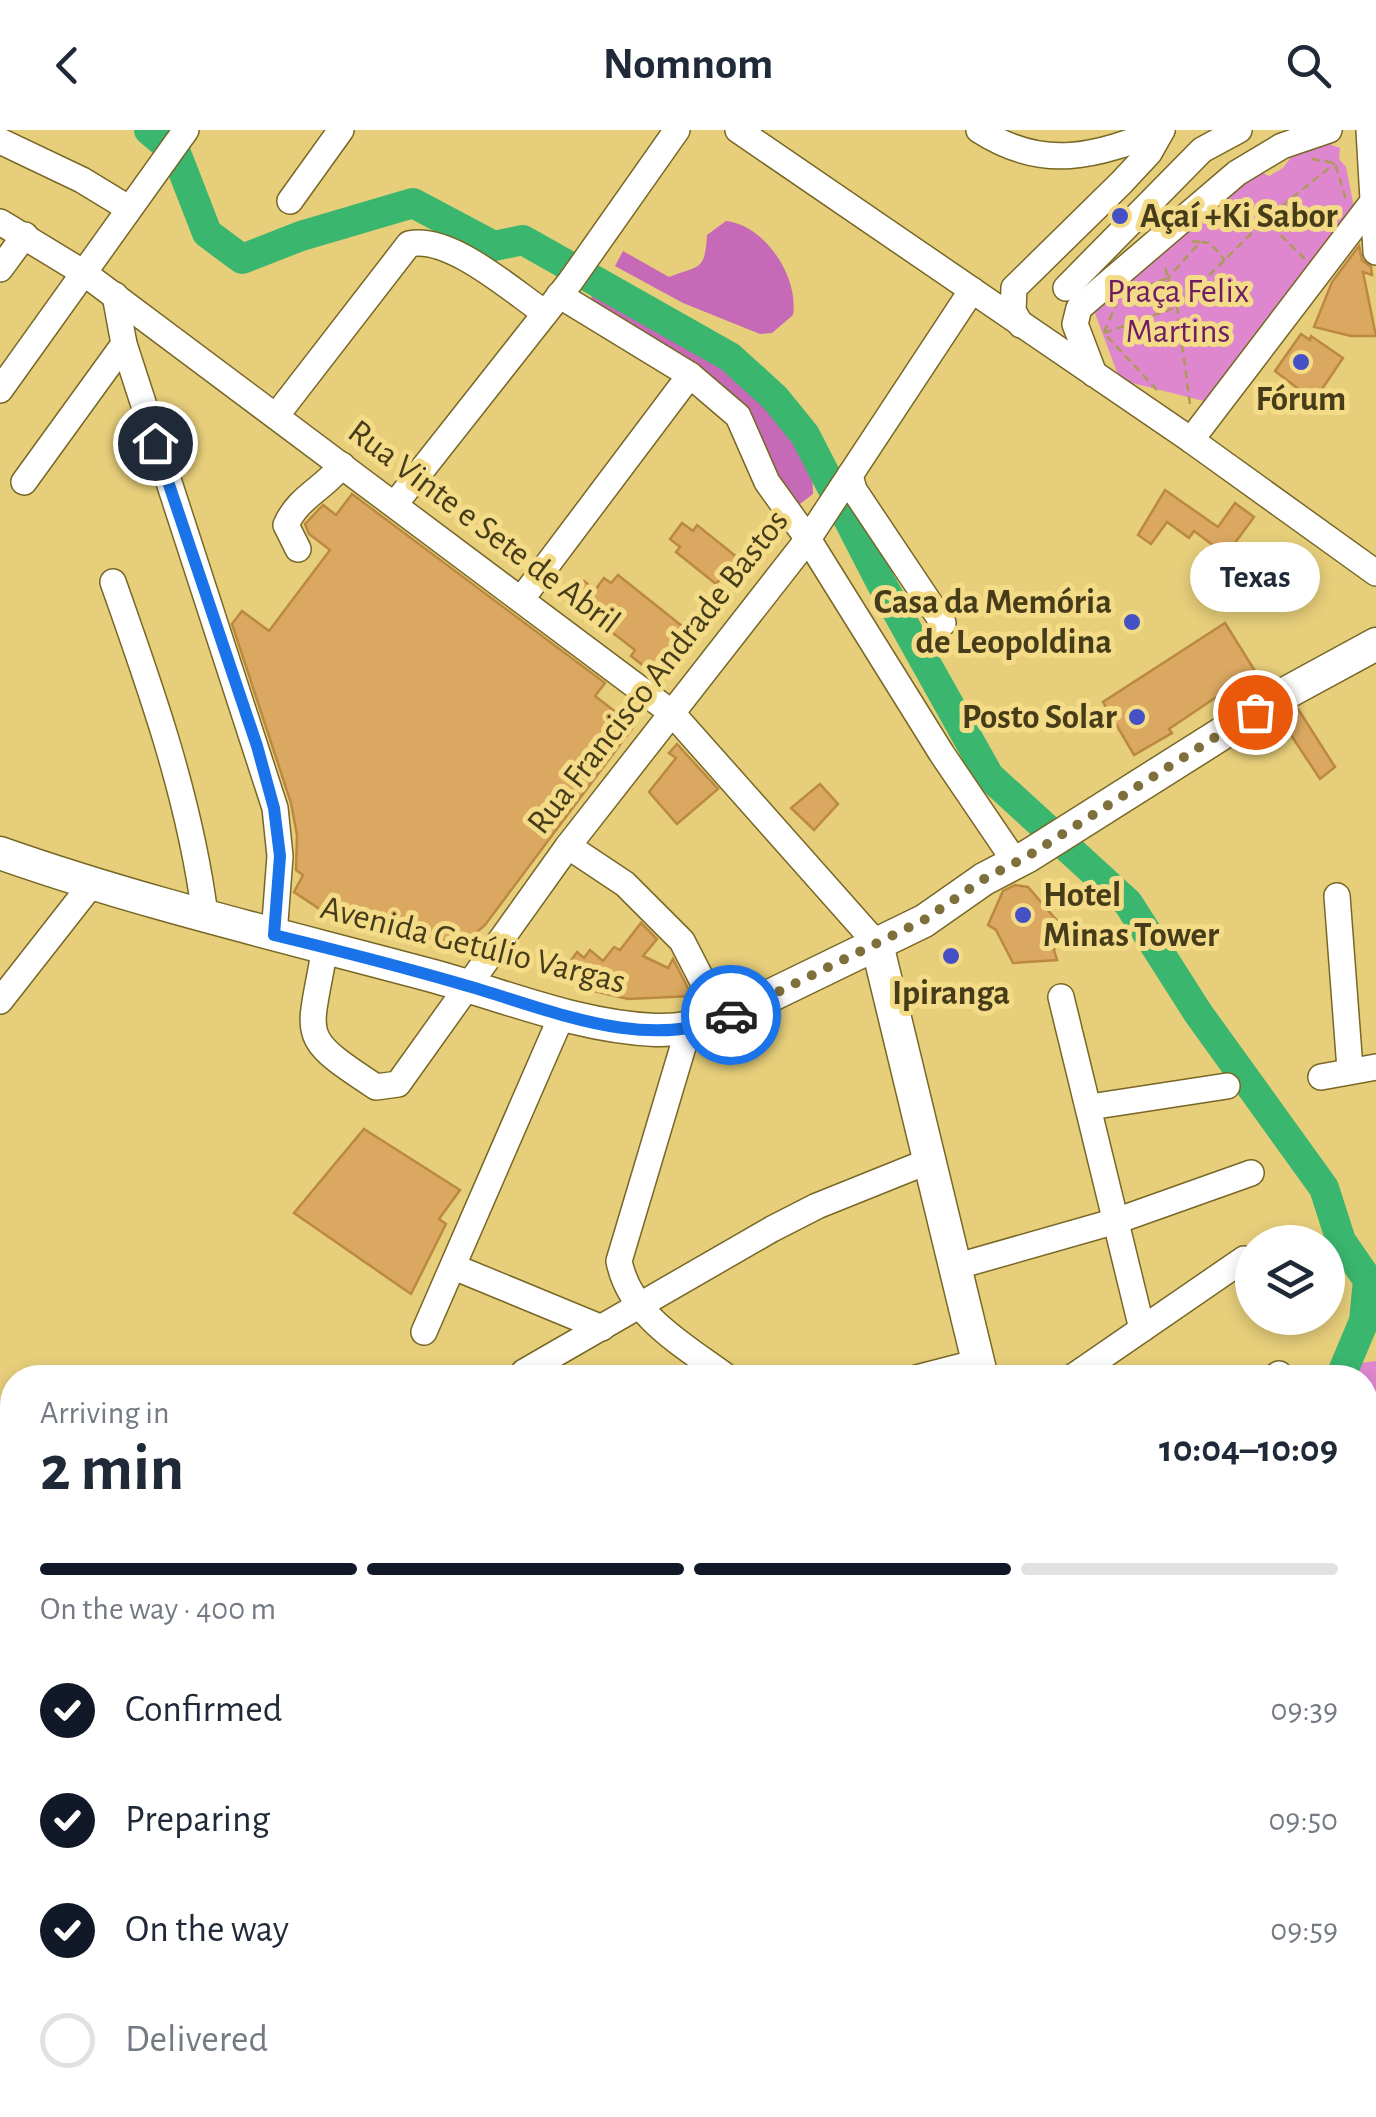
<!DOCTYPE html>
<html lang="en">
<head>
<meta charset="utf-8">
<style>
	:root { --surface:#fff; --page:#f6f6f7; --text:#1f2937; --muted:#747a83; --line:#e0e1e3; --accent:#111827 }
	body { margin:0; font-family:"Alegreya Sans",sans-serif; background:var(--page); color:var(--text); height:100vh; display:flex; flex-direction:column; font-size:38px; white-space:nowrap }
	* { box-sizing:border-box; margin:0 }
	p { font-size:32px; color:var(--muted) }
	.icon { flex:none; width:55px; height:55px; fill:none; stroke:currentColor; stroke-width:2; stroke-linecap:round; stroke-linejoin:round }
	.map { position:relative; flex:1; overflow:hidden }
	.details { position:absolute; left:0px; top:1235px; width:1378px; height:752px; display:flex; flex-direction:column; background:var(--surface); border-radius:40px 40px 0 0; box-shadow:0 5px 15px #0003 }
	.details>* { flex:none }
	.buttons { position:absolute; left:1235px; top:1095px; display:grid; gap:20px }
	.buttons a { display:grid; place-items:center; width:110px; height:110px; border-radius:50%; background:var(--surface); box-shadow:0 5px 15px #0003; font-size:50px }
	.pin { position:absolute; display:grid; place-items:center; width:85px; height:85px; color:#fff; margin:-42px; border:5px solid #fff; border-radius:50%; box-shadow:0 2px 10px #0007 }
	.courier { position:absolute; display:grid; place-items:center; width:100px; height:100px; margin:-50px; border:8px solid #1a73e8; border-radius:50%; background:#fff; color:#222; box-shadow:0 2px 12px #0007 }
	.bubble { position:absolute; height:70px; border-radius:35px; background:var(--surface); box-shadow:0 5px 15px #0003; font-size:32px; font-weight:600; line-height:70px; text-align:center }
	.summary em { font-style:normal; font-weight:600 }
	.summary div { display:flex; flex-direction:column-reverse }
	.summary { display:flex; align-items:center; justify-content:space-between; height:170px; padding:0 40px }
	h1 { font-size:65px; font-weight:600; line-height:75px }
	.bar { display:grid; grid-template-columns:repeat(4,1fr); gap:15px 10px; align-content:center; height:120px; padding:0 40px }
	.bar i { height:12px; border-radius:8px; background:var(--line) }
	.bar .active { background:var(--accent) }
	.bar p { grid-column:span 4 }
	ol { padding:0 40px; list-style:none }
	li { display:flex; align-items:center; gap:30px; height:110px }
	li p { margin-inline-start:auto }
	li .icon { padding:10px; border-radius:50%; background:var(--accent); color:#fff; stroke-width:4 }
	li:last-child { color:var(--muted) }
	li i { width:55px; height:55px; border:5px solid var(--line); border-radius:50% }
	header { display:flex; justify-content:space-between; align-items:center; height:130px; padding:0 40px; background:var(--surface); font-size:45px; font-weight:600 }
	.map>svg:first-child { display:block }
	.green { fill:#de87ce }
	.forest { fill:#c669b6 }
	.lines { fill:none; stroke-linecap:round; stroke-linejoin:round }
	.river { stroke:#3ab66e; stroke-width:30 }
	.building { fill:#dba861; stroke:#bb8942; stroke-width:2.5 }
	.minor-casing { stroke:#786726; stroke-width:28 }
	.major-casing { stroke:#786726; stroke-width:35 }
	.path { stroke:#ae9a58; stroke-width:2.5; stroke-dasharray:8 5; stroke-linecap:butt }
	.minor { stroke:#fff; stroke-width:25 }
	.major { stroke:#fff; stroke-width:32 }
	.done { stroke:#7e6f3b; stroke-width:10; stroke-dasharray:0 18 }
	.route { stroke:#1a73e8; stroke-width:12 }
	.poi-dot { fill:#4550c4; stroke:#f3db87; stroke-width:4 }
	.labels { text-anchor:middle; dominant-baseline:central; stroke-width:10; stroke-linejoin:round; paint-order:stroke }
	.poi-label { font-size:35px; font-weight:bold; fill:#463c19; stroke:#f3db87; text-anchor:start }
	.park-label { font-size:35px; fill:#701c65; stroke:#f3db87 }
	.street-label { font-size:35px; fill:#463c19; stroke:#f3db87 }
</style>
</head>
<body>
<header><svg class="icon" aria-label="back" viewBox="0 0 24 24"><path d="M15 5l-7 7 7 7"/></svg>Nomnom<svg class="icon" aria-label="search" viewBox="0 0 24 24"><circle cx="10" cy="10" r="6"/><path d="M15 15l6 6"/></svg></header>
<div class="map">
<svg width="1376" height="1987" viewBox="0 0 1376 1987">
	<rect width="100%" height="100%" fill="#e6ce7a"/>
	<g class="green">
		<path d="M1307 6 1340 18 1339 29 1346 37 1355 82 1204 271 1120 250 1087 162C1110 124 1212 68 1255 39L1269 46 1283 38Z"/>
		<polygon points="1376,1231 1376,1726 1365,1732 1365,1248 1349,1247 1360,1233"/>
	</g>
	<g class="forest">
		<path d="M726 91C765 95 799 147 793 185L772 203 760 204 683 173 615 136 623 121 669 147C699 135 705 142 707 105Z"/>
		<path d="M599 158C674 203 815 261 813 364L800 374 789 365 768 323 592 174 591 160Z"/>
	</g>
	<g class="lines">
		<g class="river">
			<polyline points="149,0 176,23 207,103 242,129 301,106 413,73 494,116 523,110 730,227 775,268 805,305 880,451 989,646 1128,773 1198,883 1324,1058 1341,1111 1368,1150 1364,1191 1340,1248"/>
			<polyline points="1223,1987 1232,1975"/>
		</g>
	</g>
	<g class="building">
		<polygon points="1359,116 1362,130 1371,137 1372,145 1363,142 1376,206 1351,206 1314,197 1332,152"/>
		<polygon points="1301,204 1310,210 1311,206 1343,228 1314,271 1275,241"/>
		<polygon points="1165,360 1218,397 1235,373 1254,387 1226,425 1194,401 1189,408 1167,392 1151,414 1138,405"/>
		<polygon points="352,364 605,553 595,566 634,596 485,795 463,814 376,798 350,781 342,794 294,762 303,745 296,740 297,705 291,673 232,494 242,481 269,501 330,420 309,404 305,394 323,375 336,385"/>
		<polygon points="682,393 693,401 697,395 738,428 716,454 676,422 680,417 670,409"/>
		<polygon points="618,445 697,508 674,538 655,545 631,526 635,520 596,490 600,485 574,465 584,451 595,460 604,448 611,453"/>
		<polygon points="1225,493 1255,541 1169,599 1172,603 1134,625 1103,572"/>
		<polygon points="1298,579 1335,637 1320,649 1281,590"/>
		<polygon points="677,614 718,659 677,694 649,662 676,628 669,623"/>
		<polygon points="820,654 838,674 814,700 791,678"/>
		<polygon points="1015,755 1028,757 1065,800 1054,820 1057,830 1013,833 996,800 988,795 1003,761"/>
		<polygon points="641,793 657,809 643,826 668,838 673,829 692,866 628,869 581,858 560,846 577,822 584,828 590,820 603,831 614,817 620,820"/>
		<polygon points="364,999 460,1060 439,1089 446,1094 411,1164 294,1083"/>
	</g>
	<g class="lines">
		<g class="minor-casing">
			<g id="minor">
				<polyline points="738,0 1191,310 1376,443"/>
				<path d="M979 0C1044 42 1096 26 1162 0"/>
				<polyline points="1369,0 1376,122"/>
				<polyline points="0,11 82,50 128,78"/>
				<polyline points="290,71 341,0"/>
				<polyline points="0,92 84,143 672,583 877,814"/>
				<polyline points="0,139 25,105"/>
				<polyline points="1066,158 1202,20 1239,0"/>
				<polyline points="115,165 124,214 275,678 280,726 274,805"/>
				<polyline points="559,165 690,245 738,286 767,352 808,409 942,624 1016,733"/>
				<polyline points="1021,195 1013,181 1014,158 1121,53 1149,23 1162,0"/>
				<polyline points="1094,244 1075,194 1079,178 1237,43 1282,16 1329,0"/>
				<polyline points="0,260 186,0"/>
				<path d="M276 286 409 114C450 105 511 160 545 183"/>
				<polyline points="1191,310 1371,74"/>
				<polyline points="850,345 854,360 943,493"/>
				<polyline points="24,352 124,214"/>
				<polyline points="395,374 570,152 677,0"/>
				<path d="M298 419 286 395C298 367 325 358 342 335"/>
				<path d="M113 452C152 562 190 669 205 785"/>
				<polyline points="523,467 690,245"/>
				<polyline points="568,716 625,754 682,811 722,889"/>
				<polyline points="1337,766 1350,939"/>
				<path d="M325 817C310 909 295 904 376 957L398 954 568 716 808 409 972 160"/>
				<polyline points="1061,867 1142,1199"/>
				<polyline points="0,871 91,755"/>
				<path d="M688 900 619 1131C630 1187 684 1215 728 1248"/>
				<polyline points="1321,947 1376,937"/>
				<polyline points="1090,977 1227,956"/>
				<polyline points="958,1136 1116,1091 1251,1043"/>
				<polyline points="454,1137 602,1198"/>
				<polyline points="424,1202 562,885"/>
				<polyline points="524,1242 772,1099 817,1076 929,1031"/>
				<polyline points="916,1248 978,1232"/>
				<polyline points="1071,1248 1244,1129"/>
				<polyline points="1273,1248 1279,1244"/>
				<polyline points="1153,1975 1156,1987"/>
				<polyline points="824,1987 828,1975"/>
			</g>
		</g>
		<g class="major-casing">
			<g id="major">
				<path d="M0 723C142 773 288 807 433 846 506 866 579 897 655 900 680 901 700 896 722 889L924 791 984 749 1028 726 1286 563 1376 514"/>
				<polyline points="877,814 982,1248"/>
				<polyline points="953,1987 961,1975"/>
			</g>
		</g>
		<g class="path">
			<polyline points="1312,29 1335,33 1346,70"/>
			<polyline points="1201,112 1210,113 1225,130"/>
			<polyline points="1305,129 1265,90 1335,33"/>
			<polyline points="1134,160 1168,148 1164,133"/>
			<polyline points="1104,202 1117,173"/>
			<polyline points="1157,260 1104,203 1177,177 1168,148 1200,112 1188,111"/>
			<polyline points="1190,274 1177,177 1265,90 1242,69"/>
		</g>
		<use href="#minor" class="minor"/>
		<use href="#major" class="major"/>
	</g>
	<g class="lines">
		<polyline class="done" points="731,885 924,790 984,749 1028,726 1255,582"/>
		<path class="route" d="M155 313 257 616 274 678 280 726 274 805C336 820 399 836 461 854 544 877 646 925 731 885"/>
	</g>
	<g class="poi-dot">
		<circle cx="1120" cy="86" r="10"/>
		<circle cx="1301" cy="232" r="10"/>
		<circle cx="1132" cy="492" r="10"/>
		<circle cx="1137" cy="587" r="10"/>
		<circle cx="1023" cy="785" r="10"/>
		<circle cx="951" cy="826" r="10"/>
	</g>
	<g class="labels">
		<g class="poi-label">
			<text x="1140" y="86">Açaí +Ki Sabor</text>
			<text x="1301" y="269" text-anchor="middle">Fórum</text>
			<text x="1112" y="472" text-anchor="end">Casa da Memória<tspan x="1112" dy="40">de Leopoldina</tspan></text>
			<text x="1117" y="587" text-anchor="end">Posto Solar</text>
			<text x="1043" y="765">Hotel<tspan x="1043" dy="40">Minas Tower</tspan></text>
			<text x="951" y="863" text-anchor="middle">Ipiranga</text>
		</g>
		<g class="park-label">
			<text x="1178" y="161">Praça Felix<tspan x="1178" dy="40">Martins</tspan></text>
		</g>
		<g class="street-label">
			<text transform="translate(484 397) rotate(37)">Rua Vinte e Sete de Abril</text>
			<text transform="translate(658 542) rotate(-52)">Rua Francisco Andrade Bastos</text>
			<text transform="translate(473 815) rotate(14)">Avenida Getúlio Vargas</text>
		</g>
	</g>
</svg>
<div class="buttons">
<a><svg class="icon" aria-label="layers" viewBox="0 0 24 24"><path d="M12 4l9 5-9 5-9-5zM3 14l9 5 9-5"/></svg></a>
</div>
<div class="pin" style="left:1255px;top:582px;background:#ea580c"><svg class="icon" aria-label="bag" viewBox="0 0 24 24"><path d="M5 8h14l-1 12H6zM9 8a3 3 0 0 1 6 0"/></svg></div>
<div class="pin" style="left:155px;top:313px;background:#1f2937"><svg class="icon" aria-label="home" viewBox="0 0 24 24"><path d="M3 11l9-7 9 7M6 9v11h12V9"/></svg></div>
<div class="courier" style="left:731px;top:885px"><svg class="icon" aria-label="car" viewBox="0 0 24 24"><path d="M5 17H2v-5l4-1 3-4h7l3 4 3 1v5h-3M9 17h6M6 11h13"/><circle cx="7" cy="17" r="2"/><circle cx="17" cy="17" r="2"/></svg></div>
<div class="bubble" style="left:1190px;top:412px;width:130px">Texas</div>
<section class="details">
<div class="summary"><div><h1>2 min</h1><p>Arriving in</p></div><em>10:04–10:09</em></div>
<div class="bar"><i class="active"></i><i class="active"></i><i class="active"></i><i></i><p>On the way · 400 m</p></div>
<ol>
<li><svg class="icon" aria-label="check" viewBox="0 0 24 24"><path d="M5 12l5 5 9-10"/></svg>Confirmed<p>09:39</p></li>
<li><svg class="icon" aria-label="check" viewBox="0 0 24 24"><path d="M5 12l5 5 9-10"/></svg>Preparing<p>09:50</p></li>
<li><svg class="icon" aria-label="check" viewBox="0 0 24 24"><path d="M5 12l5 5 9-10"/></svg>On the way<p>09:59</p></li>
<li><i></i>Delivered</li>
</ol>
</section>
</div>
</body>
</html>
